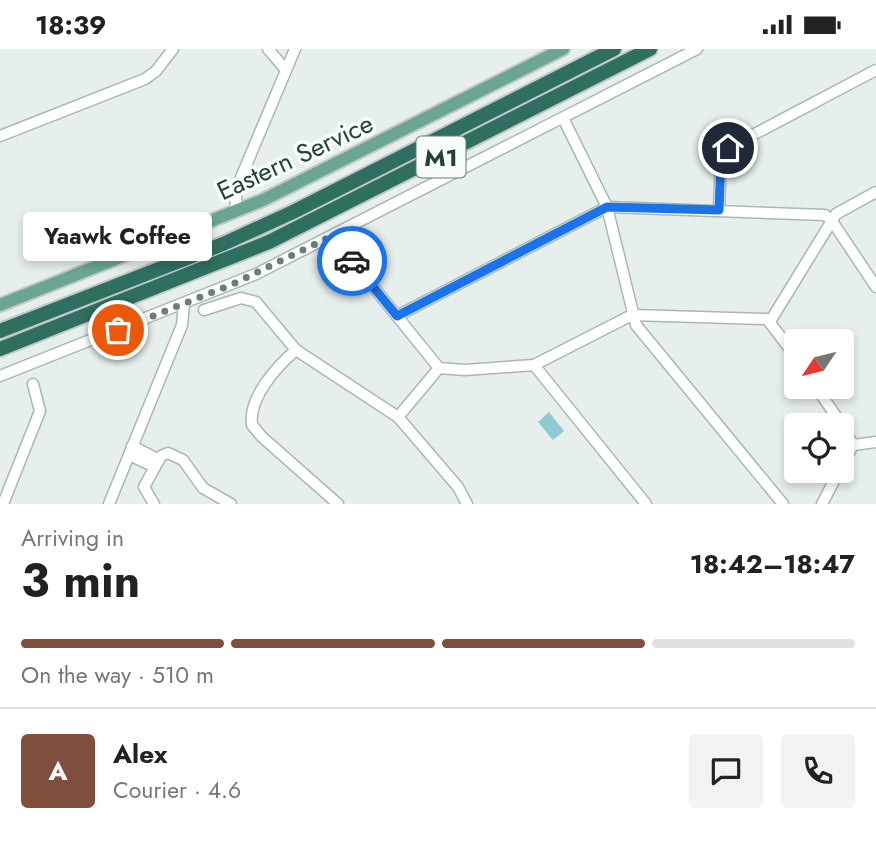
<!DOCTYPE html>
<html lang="en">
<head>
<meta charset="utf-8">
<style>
	:root { --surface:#fff; --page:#f2f2f2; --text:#222; --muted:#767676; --line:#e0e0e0; --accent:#804e3d }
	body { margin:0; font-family:Jost,sans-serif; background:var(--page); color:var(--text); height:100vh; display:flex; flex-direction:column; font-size:26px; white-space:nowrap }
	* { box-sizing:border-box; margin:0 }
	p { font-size:23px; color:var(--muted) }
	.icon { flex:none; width:38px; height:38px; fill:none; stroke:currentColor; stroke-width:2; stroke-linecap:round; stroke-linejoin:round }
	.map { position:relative; height:455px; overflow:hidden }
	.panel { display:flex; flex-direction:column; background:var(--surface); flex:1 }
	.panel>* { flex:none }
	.needle { width:46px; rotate:235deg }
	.controls { position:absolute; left:784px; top:280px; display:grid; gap:14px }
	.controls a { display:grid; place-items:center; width:70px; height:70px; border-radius:7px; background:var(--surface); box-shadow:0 4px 10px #0003; font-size:35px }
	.pin { position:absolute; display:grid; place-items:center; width:60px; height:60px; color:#fff; margin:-30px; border:4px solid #fff; border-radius:50%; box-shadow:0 2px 7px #0007 }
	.courier { position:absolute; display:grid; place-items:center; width:70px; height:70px; margin:-35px; border:5px solid #1a73e8; border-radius:50%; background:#fff; color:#222; box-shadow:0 2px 9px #0007 }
	.bubble { position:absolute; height:49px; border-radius:7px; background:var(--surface); box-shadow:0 4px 10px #0003; font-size:23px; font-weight:700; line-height:49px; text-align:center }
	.headline em { font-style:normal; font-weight:700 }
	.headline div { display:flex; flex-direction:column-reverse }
	.headline { display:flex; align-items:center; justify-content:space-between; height:119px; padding:0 21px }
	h1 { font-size:46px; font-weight:700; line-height:52px }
	.bar { display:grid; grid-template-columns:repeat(4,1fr); gap:10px 7px; align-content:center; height:84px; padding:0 21px }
	.bar i { height:9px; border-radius:5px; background:var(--line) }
	.bar .on { background:var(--accent) }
	.bar p { grid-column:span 4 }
	.line { display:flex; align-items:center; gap:18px; padding:0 21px; border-top:2px solid var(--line) }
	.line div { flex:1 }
	.round { display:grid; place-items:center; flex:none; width:74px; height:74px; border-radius:7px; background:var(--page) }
	.status { display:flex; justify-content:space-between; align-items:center; height:49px; padding:0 35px; background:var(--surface); direction:ltr }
	.status svg { height:19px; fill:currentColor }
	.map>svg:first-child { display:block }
	.water { fill:#8ec9d4 }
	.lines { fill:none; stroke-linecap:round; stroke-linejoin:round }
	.minor-casing { stroke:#a8b8b2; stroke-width:13 }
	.major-casing { stroke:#c2cac8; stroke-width:16 }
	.highway-casing { stroke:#c2cac8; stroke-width:18 }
	.minor { stroke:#fff; stroke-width:10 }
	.major { stroke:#6aa596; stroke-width:12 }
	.highway { stroke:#2f6f62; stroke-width:14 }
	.done { stroke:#687f78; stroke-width:7; stroke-dasharray:0 12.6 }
	.route { stroke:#1a73e8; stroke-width:9 }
	.labels { text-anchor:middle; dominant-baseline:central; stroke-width:7; stroke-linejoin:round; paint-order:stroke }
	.shield { fill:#f7fbf9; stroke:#637a73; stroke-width:2 }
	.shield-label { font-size:24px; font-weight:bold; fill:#24423a }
	.street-label { font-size:26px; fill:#24423a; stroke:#f7fbf9 }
</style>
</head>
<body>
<div class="status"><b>18:39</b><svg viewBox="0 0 49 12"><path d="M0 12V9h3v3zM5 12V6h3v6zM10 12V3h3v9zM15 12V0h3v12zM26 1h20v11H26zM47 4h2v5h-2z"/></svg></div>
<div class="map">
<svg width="876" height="455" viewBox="0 0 876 455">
	<rect width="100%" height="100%" fill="#e6efeb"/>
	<polygon class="water" points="549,363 564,382 553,391 538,373"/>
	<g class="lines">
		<g class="minor-casing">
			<g id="minor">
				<polyline points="268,0 286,21"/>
				<polyline points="563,69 607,158 636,276 783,455"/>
				<polyline points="0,87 145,30 156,22 173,0"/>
				<polyline points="719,161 721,108 728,99 876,21"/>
				<polyline points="235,163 237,138 295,0"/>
				<polyline points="332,187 439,319"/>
				<polyline points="204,261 241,249 256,253 296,301 398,368 458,438 467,455"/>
				<polyline points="397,267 607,158 825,166 832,172 876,238"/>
				<polyline points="771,271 836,165 876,143"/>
				<path d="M296 301C277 317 248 349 252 376L262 388 338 455"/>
				<polyline points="534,316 646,455"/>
				<polyline points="439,319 465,321 534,316 632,266 767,270 796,308"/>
				<polyline points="0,327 256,225 697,0"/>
				<polyline points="816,338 842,376"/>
				<polyline points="398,368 439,319"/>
				<polyline points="842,376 853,396 842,417"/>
				<polyline points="853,396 876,393"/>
				<polyline points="132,397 159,411"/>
				<polyline points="129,406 155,418"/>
				<polyline points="3,455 40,362 33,335"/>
				<polyline points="109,455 182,276 184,255"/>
				<polyline points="154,455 144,438 161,407 168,404 183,411 203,439 231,455"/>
				<polyline points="822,455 839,422"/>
			</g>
		</g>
		<g class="major-casing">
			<polyline id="major" points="0,256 263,151 563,0"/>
		</g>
		<g class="highway-casing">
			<g id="highway">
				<polyline points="0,282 223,195 293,163 614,0"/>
				<polyline points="0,300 269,193 650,0"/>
			</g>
		</g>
		<use href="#minor" class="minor"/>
		<use href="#major" class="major"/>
		<use href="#highway" class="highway"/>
	</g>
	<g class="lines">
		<polyline class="done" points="118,281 233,235 332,187 352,212"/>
		<polyline class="route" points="352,212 397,267 607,158 719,161 721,108 728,99"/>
	</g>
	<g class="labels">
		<rect class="shield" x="416.5" y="87.5" width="49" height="41" rx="5"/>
		<g class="shield-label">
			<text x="441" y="108">M1</text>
		</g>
		<g class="street-label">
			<text transform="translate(295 108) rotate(-25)">Eastern Service</text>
		</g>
	</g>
</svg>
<div class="controls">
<a><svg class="needle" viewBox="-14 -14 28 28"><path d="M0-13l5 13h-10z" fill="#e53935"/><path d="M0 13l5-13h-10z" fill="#767676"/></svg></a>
<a><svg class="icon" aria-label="locate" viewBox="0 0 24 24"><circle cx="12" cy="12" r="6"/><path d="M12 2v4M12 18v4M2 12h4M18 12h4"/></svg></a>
</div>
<div class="pin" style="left:118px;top:281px;background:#ea580c"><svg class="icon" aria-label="bag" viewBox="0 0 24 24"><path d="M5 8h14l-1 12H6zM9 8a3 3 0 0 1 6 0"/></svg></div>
<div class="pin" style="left:728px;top:99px;background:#1f2937"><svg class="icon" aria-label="home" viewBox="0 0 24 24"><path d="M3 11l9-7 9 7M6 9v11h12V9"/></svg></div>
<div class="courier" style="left:352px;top:212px"><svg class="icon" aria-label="car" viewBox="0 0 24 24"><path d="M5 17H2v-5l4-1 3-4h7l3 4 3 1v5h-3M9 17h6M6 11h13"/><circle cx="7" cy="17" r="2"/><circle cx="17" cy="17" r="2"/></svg></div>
<div class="bubble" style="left:23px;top:163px;width:189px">Yaawk Coffee</div>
</div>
<section class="panel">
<div class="headline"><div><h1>3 min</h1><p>Arriving in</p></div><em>18:42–18:47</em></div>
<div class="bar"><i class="on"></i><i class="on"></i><i class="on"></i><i></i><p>On the way · 510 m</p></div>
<div class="line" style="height:126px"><b class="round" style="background:var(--accent);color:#fff">A</b><div><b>Alex</b><p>Courier · 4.6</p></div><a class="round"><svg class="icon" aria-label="chat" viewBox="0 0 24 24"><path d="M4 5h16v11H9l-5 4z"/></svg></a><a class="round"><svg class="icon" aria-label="phone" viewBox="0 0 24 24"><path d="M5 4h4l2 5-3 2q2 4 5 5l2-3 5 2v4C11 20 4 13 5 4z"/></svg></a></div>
</section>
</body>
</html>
